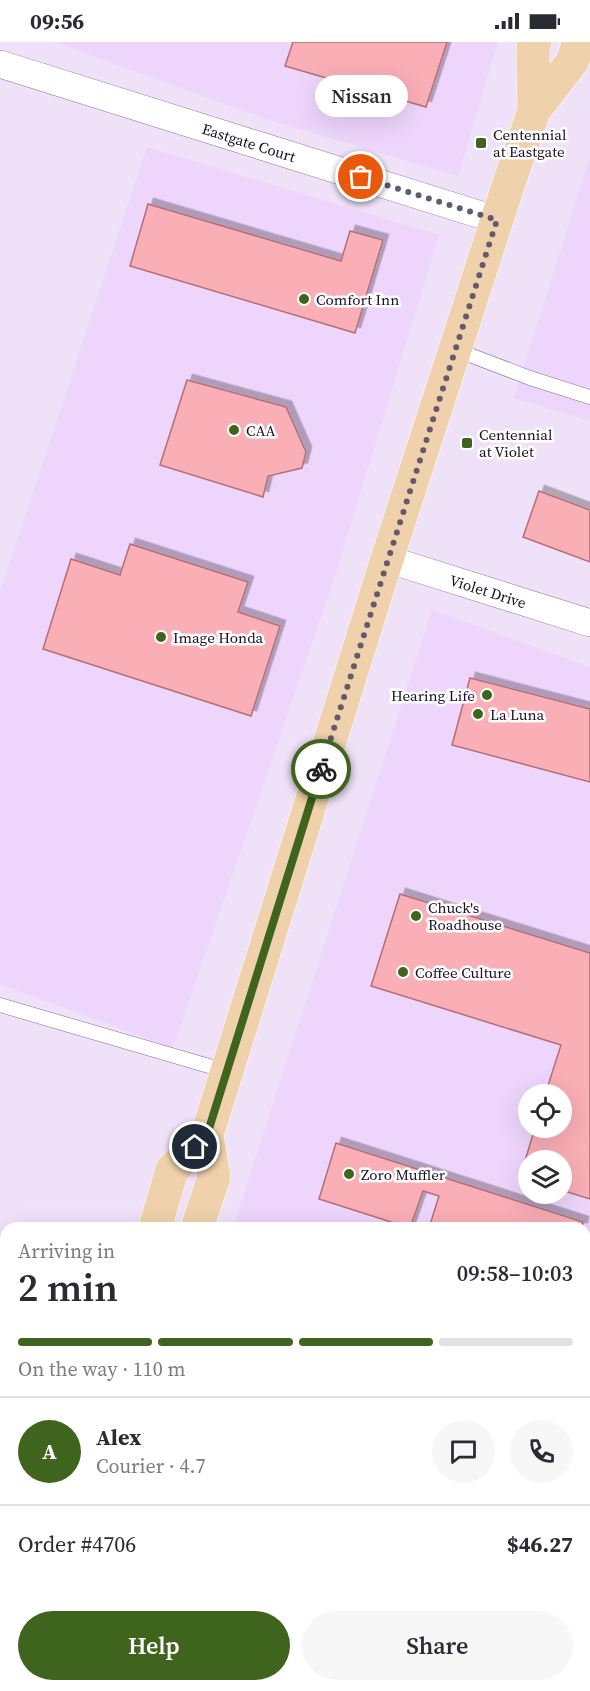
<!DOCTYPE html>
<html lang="en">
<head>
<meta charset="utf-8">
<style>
	:root { --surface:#fff; --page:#f7f7f7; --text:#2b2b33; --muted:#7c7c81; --line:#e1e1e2; --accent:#3f641d }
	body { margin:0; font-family:"Source Serif 4",serif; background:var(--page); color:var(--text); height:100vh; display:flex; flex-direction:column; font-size:22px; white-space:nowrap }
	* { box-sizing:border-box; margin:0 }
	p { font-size:20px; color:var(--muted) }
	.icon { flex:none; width:33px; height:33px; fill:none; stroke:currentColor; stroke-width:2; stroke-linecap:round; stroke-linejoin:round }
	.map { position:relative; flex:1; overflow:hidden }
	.drawer { position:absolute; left:0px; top:1180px; width:591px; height:470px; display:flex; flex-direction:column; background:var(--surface); border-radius:18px 18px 0 0; box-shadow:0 6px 24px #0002 }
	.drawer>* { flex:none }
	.buttons { position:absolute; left:518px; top:1042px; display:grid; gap:12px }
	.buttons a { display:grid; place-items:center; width:54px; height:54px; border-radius:50%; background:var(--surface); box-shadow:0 6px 24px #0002; font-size:30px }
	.pin { position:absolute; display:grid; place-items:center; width:51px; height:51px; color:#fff; margin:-26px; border:3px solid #fff; border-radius:50%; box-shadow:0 2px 6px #0007 }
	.courier { position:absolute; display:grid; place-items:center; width:60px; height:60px; margin:-30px; border:4px solid #3f641d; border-radius:50%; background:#fff; color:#222; box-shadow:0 2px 8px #0007 }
	.bubble { position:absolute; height:42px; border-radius:21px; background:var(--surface); box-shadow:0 6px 24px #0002; font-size:20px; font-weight:600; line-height:42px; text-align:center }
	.summary em { font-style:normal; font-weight:600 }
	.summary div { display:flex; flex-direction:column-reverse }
	.summary { display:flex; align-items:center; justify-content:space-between; height:102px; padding:0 18px }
	h1 { font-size:39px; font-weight:600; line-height:45px }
	.bar { display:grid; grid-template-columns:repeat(4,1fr); gap:9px 6px; align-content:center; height:72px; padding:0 18px }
	.bar i { height:8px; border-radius:4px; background:var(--line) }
	.bar .active { background:var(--accent) }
	.bar p { grid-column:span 4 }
	.line { display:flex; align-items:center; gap:15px; padding:0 18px; border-top:2px solid var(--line) }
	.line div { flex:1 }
	.round { display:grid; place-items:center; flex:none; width:63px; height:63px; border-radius:32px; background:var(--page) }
	.primary-button { display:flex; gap:12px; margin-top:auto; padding:12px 18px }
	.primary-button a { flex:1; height:69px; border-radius:36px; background:var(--accent); color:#fff; font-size:24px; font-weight:600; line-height:69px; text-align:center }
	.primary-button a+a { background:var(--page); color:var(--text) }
	.status { display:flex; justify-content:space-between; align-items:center; height:42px; padding:0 30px; background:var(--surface); direction:ltr }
	.status svg { height:16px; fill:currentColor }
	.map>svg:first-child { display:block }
	.built { fill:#edd5fb; fill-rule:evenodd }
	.building { fill:#faaeb6; stroke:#b26f76; stroke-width:1.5; filter:url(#shadow) }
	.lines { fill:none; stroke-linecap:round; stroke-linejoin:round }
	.service-casing { stroke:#8a699d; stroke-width:15 }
	.minor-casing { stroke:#8a699d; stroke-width:28 }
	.tertiary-casing { stroke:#8a699d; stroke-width:34 }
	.primary-casing { stroke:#fff; stroke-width:34 }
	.service { stroke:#fff; stroke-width:14 }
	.minor { stroke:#fff; stroke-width:27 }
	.tertiary { stroke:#fff; stroke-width:33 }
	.primary { stroke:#efd1ab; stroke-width:33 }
	.done { stroke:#66586e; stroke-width:6; stroke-dasharray:0 10.8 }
	.route { stroke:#3f641d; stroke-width:8 }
	.poi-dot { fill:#3f641d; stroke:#fff; stroke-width:2 }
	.labels { text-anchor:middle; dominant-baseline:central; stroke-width:5; stroke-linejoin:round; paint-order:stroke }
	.poi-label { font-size:15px; fill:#1c0f23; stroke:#fff; text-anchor:start }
	.street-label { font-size:15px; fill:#1c0f23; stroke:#fff }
</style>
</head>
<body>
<div class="status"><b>09:56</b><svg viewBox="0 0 49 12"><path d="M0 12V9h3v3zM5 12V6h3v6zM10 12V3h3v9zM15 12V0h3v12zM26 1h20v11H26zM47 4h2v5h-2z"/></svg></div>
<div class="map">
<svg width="590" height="1649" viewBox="0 0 590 1649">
	<defs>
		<filter id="shadow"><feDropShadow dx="5.5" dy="-5.5" stdDeviation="0" flood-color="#0004"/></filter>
	</defs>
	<rect width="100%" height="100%" fill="#efe1f8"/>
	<g class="built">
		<polygon points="55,0 498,0 458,134 266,77"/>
		<polygon points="147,105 439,193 335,534 173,1006 0,942 0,550"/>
		<polygon points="590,115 590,379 514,356"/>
		<path d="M432 568 590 625V1284L585 1283V1186H233ZM528 1053H561V1086H528ZM528 1119H561V1152H528Z"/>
		<polygon points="0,1334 6,1336 6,1572 0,1592"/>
		<polygon points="98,1644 258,1644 256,1649 97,1649"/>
	</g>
	<g class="building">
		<polygon points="293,0 447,0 426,65 285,24"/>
		<polygon points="148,162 341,219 350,189 383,198 355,291 130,224"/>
		<polygon points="187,338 286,365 306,410 302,426 268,434 263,455 160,423"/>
		<polygon points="539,449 590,468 590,520 523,495"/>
		<polygon points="130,502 248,540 238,570 280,584 251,674 43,607 71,517 120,533"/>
		<polygon points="470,636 590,667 590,740 452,703"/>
		<polygon points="400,852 590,911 590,1157 561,1148 561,1119 528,1119 528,1138 520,1135 535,1086 561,1086 561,1053 545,1053 561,1003 371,944"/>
		<polygon points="336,1101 583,1180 582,1186 429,1186 439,1154 423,1149 410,1186 319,1157"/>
		<polygon points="174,1644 231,1644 230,1649 187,1649"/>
	</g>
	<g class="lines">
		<g class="service-casing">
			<g id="service">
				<polyline points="454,307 530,336 590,355"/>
				<polyline points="0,963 226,1029"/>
			</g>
		</g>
		<g class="minor-casing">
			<g id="minor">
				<path id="s1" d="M0 22 497 178"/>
				<path id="s2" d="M387 517 590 581"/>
				<polyline points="585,1426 590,1425"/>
			</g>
		</g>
		<g class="tertiary-casing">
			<polyline id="tertiary" points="0,1275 6,1277"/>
		</g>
		<g class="primary-casing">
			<g id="primary">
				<polyline points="534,69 533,5 535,0"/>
				<polyline points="155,1186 172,1128 207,1093"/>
				<polyline points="197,1186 214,1135 207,1093 387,517 509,141 534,69 572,20 579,0"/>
				<polyline points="12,1649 14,1644"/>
				<polyline points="57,1649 58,1644"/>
			</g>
		</g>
		<use href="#service" class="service"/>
		<use href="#minor" class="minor"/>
		<use href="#tertiary" class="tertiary"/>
		<use href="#primary" class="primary"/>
	</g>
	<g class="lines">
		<polyline class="done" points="321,727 497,178 361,135"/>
		<polyline class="route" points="195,1105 207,1093 321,727"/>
	</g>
	<g class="poi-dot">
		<rect x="475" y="95" width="12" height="12" rx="3"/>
		<circle cx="304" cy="257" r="6"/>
		<circle cx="234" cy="388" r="6"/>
		<rect x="461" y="395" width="12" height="12" rx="3"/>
		<circle cx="161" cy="595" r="6"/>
		<circle cx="487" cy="653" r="6"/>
		<circle cx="478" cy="672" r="6"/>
		<circle cx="416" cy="874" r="6"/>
		<circle cx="403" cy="930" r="6"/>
		<circle cx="349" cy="1132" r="6"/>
	</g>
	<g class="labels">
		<g class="poi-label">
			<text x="493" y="92">Centennial<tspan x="493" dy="17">at Eastgate</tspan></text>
			<text x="316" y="257">Comfort Inn</text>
			<text x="246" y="388">CAA</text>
			<text x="479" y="392">Centennial<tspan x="479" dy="17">at Violet</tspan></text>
			<text x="173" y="595">Image Honda</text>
			<text x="475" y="653" text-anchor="end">Hearing Life</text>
			<text x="490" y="672">La Luna</text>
			<text x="428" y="865">Chuck's<tspan x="428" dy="17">Roadhouse</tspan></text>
			<text x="415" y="930">Coffee Culture</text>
			<text x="361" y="1132">Zoro Muffler</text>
		</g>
		<g class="street-label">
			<text stroke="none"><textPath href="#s1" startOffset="261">Eastgate Court</textPath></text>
			<text stroke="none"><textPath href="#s2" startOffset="106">Violet Drive</textPath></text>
		</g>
	</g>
</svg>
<div class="buttons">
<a><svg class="icon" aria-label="locate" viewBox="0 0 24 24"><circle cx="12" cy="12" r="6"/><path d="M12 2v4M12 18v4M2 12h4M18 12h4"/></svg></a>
<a><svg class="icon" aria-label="layers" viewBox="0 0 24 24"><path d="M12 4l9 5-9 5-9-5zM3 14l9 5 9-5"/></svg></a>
</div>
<div class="pin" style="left:361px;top:135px;background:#ea580c"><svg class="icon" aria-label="bag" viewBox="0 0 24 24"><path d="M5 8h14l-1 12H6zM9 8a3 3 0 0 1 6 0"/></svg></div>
<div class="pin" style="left:195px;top:1105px;background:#1f2937"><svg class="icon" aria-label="home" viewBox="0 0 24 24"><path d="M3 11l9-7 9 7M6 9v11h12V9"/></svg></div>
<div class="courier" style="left:321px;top:727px"><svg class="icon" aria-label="bike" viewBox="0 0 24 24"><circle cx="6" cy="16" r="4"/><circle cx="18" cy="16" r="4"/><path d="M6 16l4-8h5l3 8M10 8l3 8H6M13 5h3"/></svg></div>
<div class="bubble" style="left:315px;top:33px;width:93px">Nissan</div>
<section class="drawer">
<div class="summary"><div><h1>2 min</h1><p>Arriving in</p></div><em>09:58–10:03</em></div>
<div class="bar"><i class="active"></i><i class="active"></i><i class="active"></i><i></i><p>On the way · 110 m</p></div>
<div class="line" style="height:108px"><b class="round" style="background:var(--accent);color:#fff">A</b><div><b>Alex</b><p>Courier · 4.7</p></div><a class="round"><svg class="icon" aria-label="chat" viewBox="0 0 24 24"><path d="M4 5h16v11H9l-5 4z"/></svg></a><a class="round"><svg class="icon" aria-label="phone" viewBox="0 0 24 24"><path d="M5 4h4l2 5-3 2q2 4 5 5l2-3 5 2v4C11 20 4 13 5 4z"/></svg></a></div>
<div class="line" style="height:78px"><div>Order #4706</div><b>$46.27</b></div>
<div class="primary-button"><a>Help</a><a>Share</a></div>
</section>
</div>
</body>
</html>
